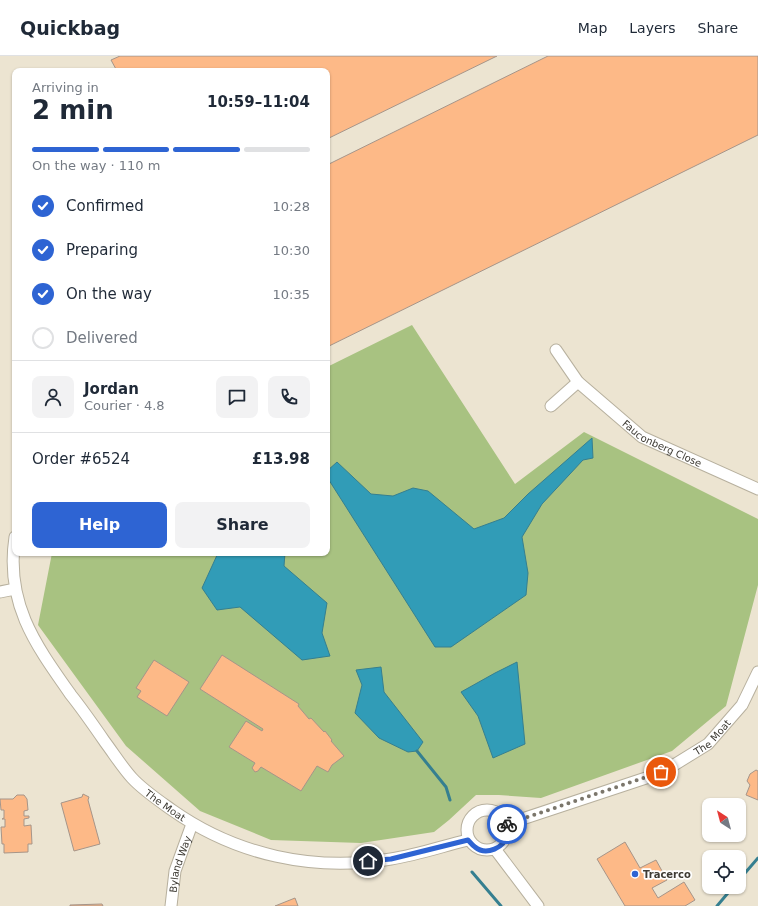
<!DOCTYPE html>
<html lang="en">
<head>
<meta charset="utf-8">
<style>
	:root { --surface:#fff; --page:#f2f2f3; --text:#1f2937; --muted:#747a83; --line:#e0e1e3; --accent:#2e64d3 }
	body { margin:0; font-family:"DejaVu Sans",sans-serif; background:var(--page); color:var(--text); height:100vh; display:flex; flex-direction:column; font-size:15px; white-space:nowrap }
	* { box-sizing:border-box; margin:0 }
	p { font-size:13px; color:var(--muted) }
	.icon { flex:none; width:22px; height:22px; fill:none; stroke:currentColor; stroke-width:2; stroke-linecap:round; stroke-linejoin:round }
	.map { position:relative; flex:1; overflow:hidden }
	.side { position:absolute; left:12px; top:12px; width:318px; height:488px; display:flex; flex-direction:column; background:var(--surface); border-radius:8px; box-shadow:0 1px 3px #0004 }
	.side>* { flex:none }
	.needle { width:26px; rotate:324deg }
	.tools { position:absolute; left:702px; top:742px; display:grid; gap:8px }
	.tools a { display:grid; place-items:center; width:44px; height:44px; border-radius:8px; background:var(--surface); box-shadow:0 1px 3px #0004; font-size:20px }
	.pin { position:absolute; display:grid; place-items:center; width:34px; height:34px; color:#fff; margin:-17px; border:2px solid #fff; border-radius:50%; box-shadow:0 1px 4px #0007 }
	.courier { position:absolute; display:grid; place-items:center; width:40px; height:40px; margin:-20px; border:3px solid #2e64d3; border-radius:50%; background:#fff; color:#222; box-shadow:0 1px 5px #0007 }
	.head em { font-style:normal; font-weight:700 }
	.head div { display:flex; flex-direction:column-reverse }
	.head { display:flex; align-items:center; justify-content:space-between; height:68px; padding:0 20px }
	h1 { font-size:26px; font-weight:700; line-height:30px }
	.bar { display:grid; grid-template-columns:repeat(4,1fr); gap:6px 4px; align-content:center; height:48px; padding:0 20px }
	.bar i { height:5px; border-radius:3px; background:var(--line) }
	.bar .active { background:var(--accent) }
	.bar p { grid-column:span 4 }
	.line { display:flex; align-items:center; gap:10px; padding:0 20px; border-top:1px solid var(--line) }
	.line div { flex:1 }
	.round { display:grid; place-items:center; flex:none; width:42px; height:42px; border-radius:8px; background:var(--page) }
	ol { padding:0 20px; list-style:none }
	li { display:flex; align-items:center; gap:12px; height:44px }
	li p { margin-inline-start:auto }
	li .icon { padding:4px; border-radius:50%; background:var(--accent); color:#fff; stroke-width:4 }
	li:last-child { color:var(--muted) }
	li i { width:22px; height:22px; border:2px solid var(--line); border-radius:50% }
	.primary-button { display:flex; gap:8px; margin-top:auto; padding:8px 20px }
	.primary-button a { flex:1; height:46px; border-radius:8px; background:var(--accent); color:#fff; font-size:16px; font-weight:700; line-height:46px; text-align:center }
	.primary-button a+a { background:var(--page); color:var(--text) }
	header { display:flex; align-items:center; gap:24px; box-sizing:border-box; height:56px; padding:0 20px; background:var(--surface); border-bottom:1px solid var(--line) }
	header strong { font-size:19px }
	nav { display:flex; gap:22px; margin-inline-start:auto; font-size:14px }
	.map>svg:first-child { display:block }
	.green { fill:#a8c281 }
	.water { fill:#319cb7; stroke:#357f90 }
	.lines { fill:none; stroke-linecap:round; stroke-linejoin:round }
	.stream { stroke:#357f90; stroke-width:3 }
	.building { fill:#fdb987; stroke:#a69589 }
	.minor-casing { stroke:#b7b09e; stroke-width:13 }
	.minor { stroke:#fff; stroke-width:11 }
	.done { stroke:#7b766b; stroke-width:4; stroke-dasharray:0 7.2 }
	.route { stroke:#2e64d3; stroke-width:5 }
	.poi-dot { fill:#2e64d3; stroke:#fff; stroke-width:1.5 }
	.labels { text-anchor:middle; dominant-baseline:central; stroke-width:3.5; stroke-linejoin:round; paint-order:stroke }
	.street-label { font-size:10px; fill:#3e3b34; stroke:#fff }
	.poi-label { font-size:10px; font-weight:bold; fill:#3e3b34; stroke:#fff; text-anchor:start }
</style>
</head>
<body>
<header>
<strong>Quickbag</strong>
<nav><a>Map</a><a>Layers</a><a>Share</a></nav>
</header>
<div class="map">
<svg width="758" height="850" viewBox="0 0 758 850">
	<rect width="100%" height="100%" fill="#ece4d1"/>
	<polygon class="green" points="412,269 515,428 584,376 758,463 758,529 726,650 672,695 541,742 499,739 476,739 449,764 434,776 361,787 271,784 200,755 126,690 38,569 52,497 327,497 327,311"/>
	<g class="water">
		<polygon points="592,382 593,402 583,404 542,448 522,481 528,517 526,539 451,591 435,591 327,421 327,415 337,406 371,438 393,440 413,432 428,435 474,473 504,462 528,438"/>
		<polygon points="218,497 285,497 284,510 327,547 322,577 330,600 302,604 240,551 217,554 202,532"/>
		<polygon points="517,606 525,688 493,702 478,660 461,636 495,617"/>
		<polygon points="381,611 384,636 423,686 417,695 408,696 379,682 355,657 362,629 356,614"/>
	</g>
	<g class="lines">
		<g class="stream">
			<polyline points="417,695 446,731 450,744"/>
			<polyline points="472,816 501,850"/>
			<polyline points="739,824 758,802"/>
			<polyline points="717,850 733,831"/>
		</g>
	</g>
	<g class="building">
		<polygon points="120,0 497,0 327,83 327,15 117,15 111,4"/>
		<polygon points="548,0 758,0 758,79 327,291 327,109"/>
		<polygon points="222,599 299,648 298,650 309,663 311,662 324,676 325,675 332,684 331,685 344,700 332,709 328,716 317,710 301,735 261,711 258,715 255,716 252,712 255,707 229,691 246,665 262,675 263,673 200,633"/>
		<polygon points="154,604 189,626 167,660 137,641 141,635 136,632"/>
		<polygon points="756,714 758,715 758,744 746,739 750,729 747,725 750,718"/>
		<polygon points="83,738 89,741 88,744 100,788 74,795 61,747 82,741"/>
		<polygon points="17,739 24,739 27,743 28,754 24,755 24,760 29,760 29,762 24,763 24,770 31,769 32,788 28,788 28,796 4,797 4,788 2,788 1,771 5,771 5,763 2,763 4,762 4,754 1,754 0,743 13,743"/>
		<polygon points="625,786 640,812 656,804 667,824 652,832 658,842 684,826 695,844 685,850 625,850 597,803"/>
		<polygon points="295,842 298,850 275,850"/>
		<polygon points="102,848 103,850 70,850 70,849"/>
	</g>
	<g class="lines">
		<g class="minor-casing">
			<g id="minor">
				<path id="s1" d="M556 294 578 326 642 381 758 433"/>
				<polyline points="551,350 578,326"/>
				<path id="s2" d="M15 481C5 547 35 588 71 639 83 654 94 670 105 686 114 698 122 711 132 722 143 734 158 744 172 754 236 799 313 816 391 803 417 799 443 790 468 784"/>
				<polyline points="0,536 15,533"/>
				<circle cx="487" cy="774" r="20"/>
				<path id="s3" d="M507 768 661 717 708 688 742 649 758 616"/>
				<polyline points="495,793 538,850"/>
				<path id="s4" d="M171 850 175 815 192 768"/>
			</g>
		</g>
		<use href="#minor" class="minor"/>
	</g>
	<g class="lines">
		<polyline class="done" points="507,768 661,716"/>
		<path class="route" d="M368 805 391 803 468 784C470 786 472 789 475 791 486 800 505 792 507 778 508 775 507 771 507 768"/>
	</g>
	<circle class="poi-dot" cx="635" cy="818" r="4"/>
	<g class="labels">
		<g class="street-label">
			<text stroke="none"><textPath href="#s1" startOffset="144">Fauconberg Close</textPath></text>
			<text stroke="none"><textPath href="#s3" startOffset="225">The Moat</textPath></text>
			<text stroke="none"><textPath href="#s2" startOffset="319">The Moat</textPath></text>
			<text stroke="none"><textPath href="#s4" startOffset="43">Byland Way</textPath></text>
		</g>
		<g class="poi-label">
			<text x="643" y="818">Tracerco</text>
		</g>
	</g>
</svg>
<div class="tools">
<a><svg class="needle" viewBox="-14 -14 28 28"><path d="M0-13l5 13h-10z" fill="#e53935"/><path d="M0 13l5-13h-10z" fill="#747a83"/></svg></a>
<a><svg class="icon" aria-label="locate" viewBox="0 0 24 24"><circle cx="12" cy="12" r="6"/><path d="M12 2v4M12 18v4M2 12h4M18 12h4"/></svg></a>
</div>
<div class="pin" style="left:661px;top:716px;background:#ea580c"><svg class="icon" aria-label="bag" viewBox="0 0 24 24"><path d="M5 8h14l-1 12H6zM9 8a3 3 0 0 1 6 0"/></svg></div>
<div class="pin" style="left:368px;top:805px;background:#1f2937"><svg class="icon" aria-label="home" viewBox="0 0 24 24"><path d="M3 11l9-7 9 7M6 9v11h12V9"/></svg></div>
<div class="courier" style="left:507px;top:768px"><svg class="icon" aria-label="bike" viewBox="0 0 24 24"><circle cx="6" cy="16" r="4"/><circle cx="18" cy="16" r="4"/><path d="M6 16l4-8h5l3 8M10 8l3 8H6M13 5h3"/></svg></div>
<section class="side">
<div class="head"><div><h1>2 min</h1><p>Arriving in</p></div><em>10:59–11:04</em></div>
<div class="bar"><i class="active"></i><i class="active"></i><i class="active"></i><i></i><p>On the way · 110 m</p></div>
<ol>
<li><svg class="icon" aria-label="check" viewBox="0 0 24 24"><path d="M5 12l5 5 9-10"/></svg>Confirmed<p>10:28</p></li>
<li><svg class="icon" aria-label="check" viewBox="0 0 24 24"><path d="M5 12l5 5 9-10"/></svg>Preparing<p>10:30</p></li>
<li><svg class="icon" aria-label="check" viewBox="0 0 24 24"><path d="M5 12l5 5 9-10"/></svg>On the way<p>10:35</p></li>
<li><i></i>Delivered</li>
</ol>
<div class="line" style="height:72px"><a class="round"><svg class="icon" aria-label="person" viewBox="0 0 24 24"><circle cx="12" cy="8" r="4"/><path d="M4 21q1-7 8-7t8 7"/></svg></a><div><b>Jordan</b><p>Courier · 4.8</p></div><a class="round"><svg class="icon" aria-label="chat" viewBox="0 0 24 24"><path d="M4 5h16v11H9l-5 4z"/></svg></a><a class="round"><svg class="icon" aria-label="phone" viewBox="0 0 24 24"><path d="M5 4h4l2 5-3 2q2 4 5 5l2-3 5 2v4C11 20 4 13 5 4z"/></svg></a></div>
<div class="line" style="height:52px"><div>Order #6524</div><b>£13.98</b></div>
<div class="primary-button"><a>Help</a><a>Share</a></div>
</section>
</div>
</body>
</html>
